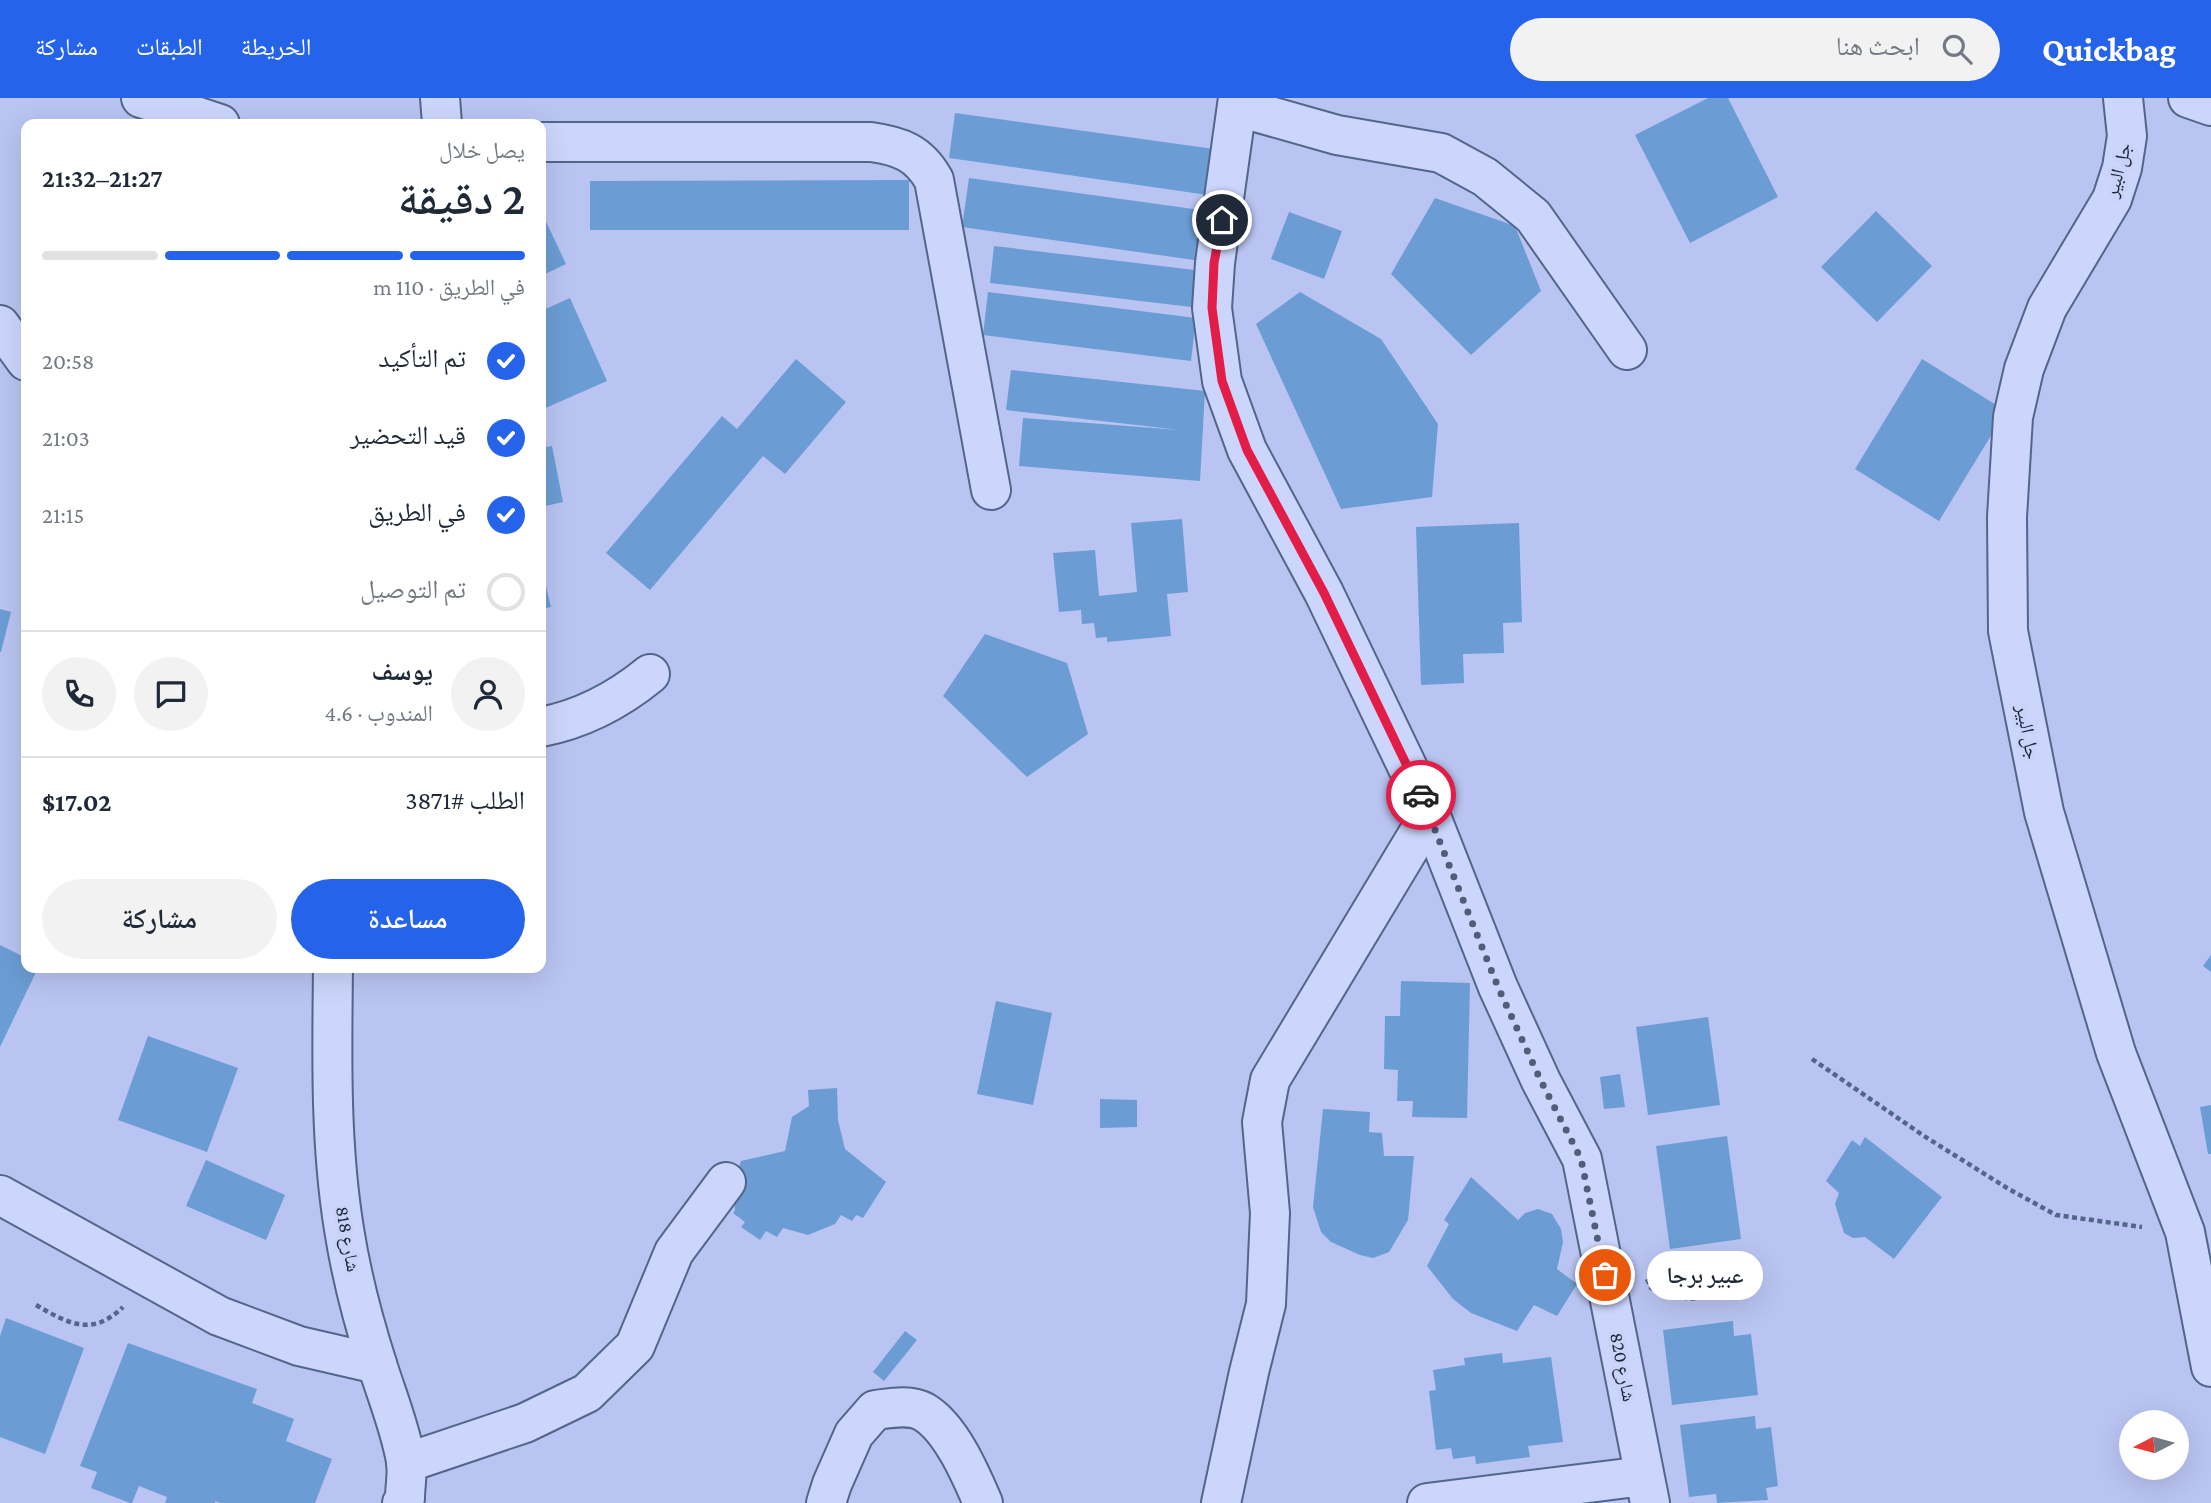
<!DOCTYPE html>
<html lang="ar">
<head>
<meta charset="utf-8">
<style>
	:root { --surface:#fff; --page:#f2f2f3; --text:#1f2937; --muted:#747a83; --line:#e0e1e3; --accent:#2563eb }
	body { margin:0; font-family:"Crimson Pro","Noto Naskh Arabic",serif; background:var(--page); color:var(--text); direction:rtl; height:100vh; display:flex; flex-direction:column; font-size:26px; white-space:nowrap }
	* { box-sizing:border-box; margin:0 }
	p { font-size:23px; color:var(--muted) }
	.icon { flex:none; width:38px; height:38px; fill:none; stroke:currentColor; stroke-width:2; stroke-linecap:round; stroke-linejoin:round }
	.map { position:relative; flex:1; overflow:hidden; direction:ltr }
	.drawer { position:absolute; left:21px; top:21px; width:525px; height:854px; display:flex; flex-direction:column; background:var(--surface); border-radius:14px; box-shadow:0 7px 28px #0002; direction:rtl }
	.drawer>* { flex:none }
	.needle { width:46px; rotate:264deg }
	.fabs { position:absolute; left:2119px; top:1312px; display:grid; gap:14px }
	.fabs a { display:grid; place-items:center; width:70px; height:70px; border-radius:50%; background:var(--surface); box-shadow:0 7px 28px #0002; font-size:35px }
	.pin { position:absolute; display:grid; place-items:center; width:60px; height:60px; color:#fff; margin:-30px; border:4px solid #fff; border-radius:50%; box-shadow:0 2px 7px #0007 }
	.courier { position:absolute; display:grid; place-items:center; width:70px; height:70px; margin:-35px; border:5px solid #e11d48; border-radius:50%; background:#fff; color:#222; box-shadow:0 2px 9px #0007 }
	.bubble { position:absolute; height:49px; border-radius:24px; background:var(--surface); box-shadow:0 7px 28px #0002; font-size:23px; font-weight:600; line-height:49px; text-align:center; direction:rtl }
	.headline em { font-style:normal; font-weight:600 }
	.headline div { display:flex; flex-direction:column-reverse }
	.headline { display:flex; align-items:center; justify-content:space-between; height:119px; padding:0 21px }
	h1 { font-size:46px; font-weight:600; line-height:52px }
	.bar { display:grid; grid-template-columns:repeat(4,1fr); gap:10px 7px; align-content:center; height:84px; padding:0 21px }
	.bar i { height:9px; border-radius:5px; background:var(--line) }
	.bar .on { background:var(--accent) }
	.bar p { grid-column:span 4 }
	.line { display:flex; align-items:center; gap:18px; padding:0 21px; border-top:2px solid var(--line) }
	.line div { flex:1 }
	.round { display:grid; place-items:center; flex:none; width:74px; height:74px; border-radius:37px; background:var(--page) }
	ol { padding:0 21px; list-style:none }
	li { display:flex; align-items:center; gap:21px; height:77px }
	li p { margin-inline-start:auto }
	li .icon { padding:7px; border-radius:50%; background:var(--accent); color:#fff; stroke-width:4 }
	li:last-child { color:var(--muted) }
	li i { width:38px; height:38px; border:4px solid var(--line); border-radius:50% }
	.primary-button { display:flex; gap:14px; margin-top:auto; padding:14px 21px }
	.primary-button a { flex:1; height:80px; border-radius:42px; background:var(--accent); color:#fff; font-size:28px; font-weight:600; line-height:80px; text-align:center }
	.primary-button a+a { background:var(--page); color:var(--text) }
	header { display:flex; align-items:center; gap:42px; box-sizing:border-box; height:98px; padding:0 35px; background:var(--accent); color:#fff }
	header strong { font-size:33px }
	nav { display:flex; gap:38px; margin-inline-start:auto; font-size:24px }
	.search { width:490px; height:63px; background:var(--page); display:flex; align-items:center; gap:18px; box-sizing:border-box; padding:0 24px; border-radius:38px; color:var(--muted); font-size:26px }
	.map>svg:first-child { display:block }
	.building { fill:#6b9dd4 }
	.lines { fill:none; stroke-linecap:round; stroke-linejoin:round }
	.minor-casing { stroke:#526689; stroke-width:42 }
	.path { stroke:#526689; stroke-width:4.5; stroke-dasharray:5 3.5; stroke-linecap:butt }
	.minor { stroke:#ccd6fc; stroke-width:38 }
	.done { stroke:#515d78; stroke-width:7; stroke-dasharray:0 12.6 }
	.route { stroke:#e11d48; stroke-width:9 }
	.labels { text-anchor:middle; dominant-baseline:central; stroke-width:7; stroke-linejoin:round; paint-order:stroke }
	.street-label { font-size:19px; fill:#192536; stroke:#c9d2f8 }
</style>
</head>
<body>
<header>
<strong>Quickbag</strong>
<div class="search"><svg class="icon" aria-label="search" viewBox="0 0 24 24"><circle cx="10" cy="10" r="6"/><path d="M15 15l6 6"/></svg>ابحث هنا</div>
<nav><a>الخريطة</a><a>الطبقات</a><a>مشاركة</a></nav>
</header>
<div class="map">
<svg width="2211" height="1405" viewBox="0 0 2211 1405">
	<rect width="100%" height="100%" fill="#b9c4f2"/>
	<g class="building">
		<polygon points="1708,0 1728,0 1778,99 1690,145 1635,37"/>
		<polygon points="955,15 1214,51 1208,97 949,60"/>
		<polygon points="969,80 1208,113 1201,163 962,129"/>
		<polygon points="909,82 909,132 590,132 590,83"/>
		<polygon points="1435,100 1515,128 1541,193 1471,257 1391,176"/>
		<polygon points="541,113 566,166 541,178"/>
		<polygon points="1876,113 1932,168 1877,224 1821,169"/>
		<polygon points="1289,114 1342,133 1324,181 1271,161"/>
		<polygon points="994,148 1203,173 1199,210 990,185"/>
		<polygon points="988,194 1196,220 1191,263 983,237"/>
		<polygon points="1300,194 1381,241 1438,326 1432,399 1341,411 1256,226"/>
		<polygon points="570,200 607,283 541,312 541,213"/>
		<polygon points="796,261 846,304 785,376 763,358 650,492 606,455 722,318 737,331"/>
		<polygon points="1922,261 2006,313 1939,423 1855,371"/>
		<polygon points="1011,272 1205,293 1200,383 1019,368 1023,320 1180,332 1006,312"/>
		<polygon points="552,348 563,404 541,409 541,350"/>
		<polygon points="1182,421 1188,494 1167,496 1171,538 1107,544 1107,539 1096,540 1094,525 1082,526 1081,512 1059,514 1053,455 1095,452 1099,498 1137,494 1131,425"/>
		<polygon points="1519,425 1522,524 1503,525 1504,555 1463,556 1464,585 1421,587 1416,429"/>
		<polygon points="541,468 551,509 541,511"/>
		<polygon points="0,511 11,514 1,554 0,554"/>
		<polygon points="985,536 1067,565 1088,636 1027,679 943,598"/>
		<polygon points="0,847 26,860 26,870 38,870 0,949"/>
		<polygon points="2211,857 2211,874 2203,868"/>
		<polygon points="1401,883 1470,885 1467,1020 1412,1019 1413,1003 1397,1003 1398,972 1384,971 1385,918 1400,918"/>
		<polygon points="996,903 1052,915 1033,1007 977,996"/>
		<polygon points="1708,919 1720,1007 1648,1017 1636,929"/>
		<polygon points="148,938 238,970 207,1054 118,1022"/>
		<polygon points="1620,976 1625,1009 1604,1011 1600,979"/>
		<polygon points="837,990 838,1022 845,1051 886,1084 863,1120 856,1117 852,1123 841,1117 835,1126 808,1137 783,1130 777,1139 766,1133 760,1142 741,1129 745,1124 733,1115 735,1112 734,1102 729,1102 741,1063 785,1053 792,1019 809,1008 808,992"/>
		<polygon points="1100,1001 1137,1002 1137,1029 1100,1030"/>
		<polygon points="2211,1007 2211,1056 2208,1056 2200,1009"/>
		<polygon points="1323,1011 1370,1014 1369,1034 1382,1035 1384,1058 1414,1058 1408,1122 1389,1154 1373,1160 1360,1157 1331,1144 1321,1134 1313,1109"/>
		<polygon points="1727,1038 1741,1141 1670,1151 1656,1048"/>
		<polygon points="1865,1039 1942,1099 1894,1161 1865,1139 1853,1140 1844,1135 1835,1106 1839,1095 1826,1083 1852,1042 1860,1048"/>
		<polygon points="206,1062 285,1097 266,1142 186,1108"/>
		<polygon points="1471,1079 1518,1122 1525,1115 1538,1111 1552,1116 1561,1131 1563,1144 1557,1171 1577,1186 1557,1218 1534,1207 1517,1233 1471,1215 1453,1201 1427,1168 1449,1126 1444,1122"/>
		<polygon points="6,1220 84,1250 45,1356 0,1339 0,1238"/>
		<polygon points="1733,1223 1734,1238 1751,1236 1758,1297 1672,1307 1663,1232"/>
		<polygon points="905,1233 917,1242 884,1283 873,1274"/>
		<polygon points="128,1245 257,1291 252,1305 294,1321 286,1343 332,1361 315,1405 220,1405 215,1403 215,1405 165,1405 167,1399 139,1388 132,1405 130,1405 91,1390 97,1374 80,1368"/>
		<polygon points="1502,1255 1503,1265 1551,1259 1563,1344 1528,1348 1530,1359 1476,1366 1475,1358 1453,1361 1451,1350 1436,1352 1429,1293 1436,1292 1433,1272 1465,1267 1464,1260"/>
		<polygon points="1755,1318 1756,1331 1771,1329 1778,1388 1766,1390 1768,1402 1717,1405 1716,1396 1689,1399 1680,1327"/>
	</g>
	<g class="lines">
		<g class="minor-casing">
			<g id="minor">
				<polyline points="141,0 220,26"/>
				<polyline points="440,0 442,26"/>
				<polyline points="1238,0 1215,165 1212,210 1222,283 1247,352 1324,495 1430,716 1498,889 1541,983 1582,1061 1650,1405"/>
				<polyline points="2123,0 2127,38 2122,70 2112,101 2047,210 2024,271 2013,319 2007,419 2008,533 2044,714 2116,955 2185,1134 2211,1269"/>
				<polyline points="2188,0 2211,8"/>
				<polyline points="1238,9 1337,37 1441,55 1485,79 1533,118 1627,252"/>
				<path d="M541 44H871C900 48 919 55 934 82L991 392"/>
				<polyline points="0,227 26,263"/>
				<path d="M541 629C583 621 617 603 650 576"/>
				<path d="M333 870C332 956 330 1045 344 1131 351 1176 363 1222 377 1266 387 1298 400 1329 406 1363 408 1375 405 1388 405 1400L402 1405"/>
				<polyline points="0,1097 219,1218 299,1248 377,1266"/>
				<polyline points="406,1365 525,1325 587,1295 635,1248 674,1154 726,1084"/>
				<path d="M826 1405 832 1386 854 1336 875 1312C891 1310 910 1306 924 1314 951 1330 971 1377 983 1405"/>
				<polyline points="1221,1405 1249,1274 1266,1206 1270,1115 1262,1024 1270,982 1430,716"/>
				<polyline points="1427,1405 1644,1378"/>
			</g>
		</g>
		<g class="path">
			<polyline points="1812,961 1924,1038 2007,1090 2056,1117 2142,1129"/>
			<polyline points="1647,1181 1651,1190 1689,1201 1735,1194"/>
			<path d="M36 1207C69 1226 92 1239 123 1209"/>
		</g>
		<use href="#minor" class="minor"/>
	</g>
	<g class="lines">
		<polyline class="done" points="1421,697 1498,889 1541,983 1581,1061 1605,1177"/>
		<polyline class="route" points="1222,122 1214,165 1212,210 1222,283 1247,352 1324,495 1421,697"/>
	</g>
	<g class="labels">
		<g class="street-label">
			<text transform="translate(2118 72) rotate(-75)">جل البير</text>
			<text transform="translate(2028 634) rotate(79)">جل البير</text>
			<text transform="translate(348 1141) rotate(80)">شارع 818</text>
			<text transform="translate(1623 1269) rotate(79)">شارع 820</text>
		</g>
	</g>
</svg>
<div class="fabs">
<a><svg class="needle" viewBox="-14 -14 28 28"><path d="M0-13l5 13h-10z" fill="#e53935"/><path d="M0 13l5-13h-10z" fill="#747a83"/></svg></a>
</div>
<div class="pin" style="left:1605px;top:1177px;background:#ea580c"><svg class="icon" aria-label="bag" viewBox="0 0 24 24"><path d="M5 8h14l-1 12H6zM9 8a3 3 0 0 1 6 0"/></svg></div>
<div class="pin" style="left:1222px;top:122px;background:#1f2937"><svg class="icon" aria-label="home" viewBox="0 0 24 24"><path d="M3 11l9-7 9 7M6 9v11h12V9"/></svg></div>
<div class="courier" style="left:1421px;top:697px"><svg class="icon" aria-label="car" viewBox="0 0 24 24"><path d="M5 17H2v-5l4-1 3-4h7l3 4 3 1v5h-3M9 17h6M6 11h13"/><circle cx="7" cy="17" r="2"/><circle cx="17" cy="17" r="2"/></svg></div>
<div class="bubble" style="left:1647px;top:1153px;width:116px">عبير برجا</div>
<section class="drawer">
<div class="headline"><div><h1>2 دقيقة</h1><p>يصل خلال</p></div><em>21:27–21:32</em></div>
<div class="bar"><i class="on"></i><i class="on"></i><i class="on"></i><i></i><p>في الطريق · 110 m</p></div>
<ol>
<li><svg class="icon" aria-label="check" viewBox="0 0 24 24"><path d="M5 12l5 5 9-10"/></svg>تم التأكيد<p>20:58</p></li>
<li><svg class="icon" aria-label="check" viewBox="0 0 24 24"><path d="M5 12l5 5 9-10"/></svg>قيد التحضير<p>21:03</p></li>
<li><svg class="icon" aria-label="check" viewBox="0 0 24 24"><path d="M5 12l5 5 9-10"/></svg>في الطريق<p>21:15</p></li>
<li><i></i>تم التوصيل</li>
</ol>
<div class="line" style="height:126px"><a class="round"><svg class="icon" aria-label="person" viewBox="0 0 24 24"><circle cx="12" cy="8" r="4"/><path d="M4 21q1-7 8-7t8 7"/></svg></a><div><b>يوسف</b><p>المندوب · 4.6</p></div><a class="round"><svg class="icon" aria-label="chat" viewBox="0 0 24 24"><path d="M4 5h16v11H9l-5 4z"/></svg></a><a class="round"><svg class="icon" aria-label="phone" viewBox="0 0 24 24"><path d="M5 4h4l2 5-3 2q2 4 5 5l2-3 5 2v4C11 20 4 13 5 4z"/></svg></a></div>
<div class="line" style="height:91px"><div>الطلب #3871</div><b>$17.02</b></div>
<div class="primary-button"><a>مساعدة</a><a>مشاركة</a></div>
</section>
</div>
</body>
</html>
